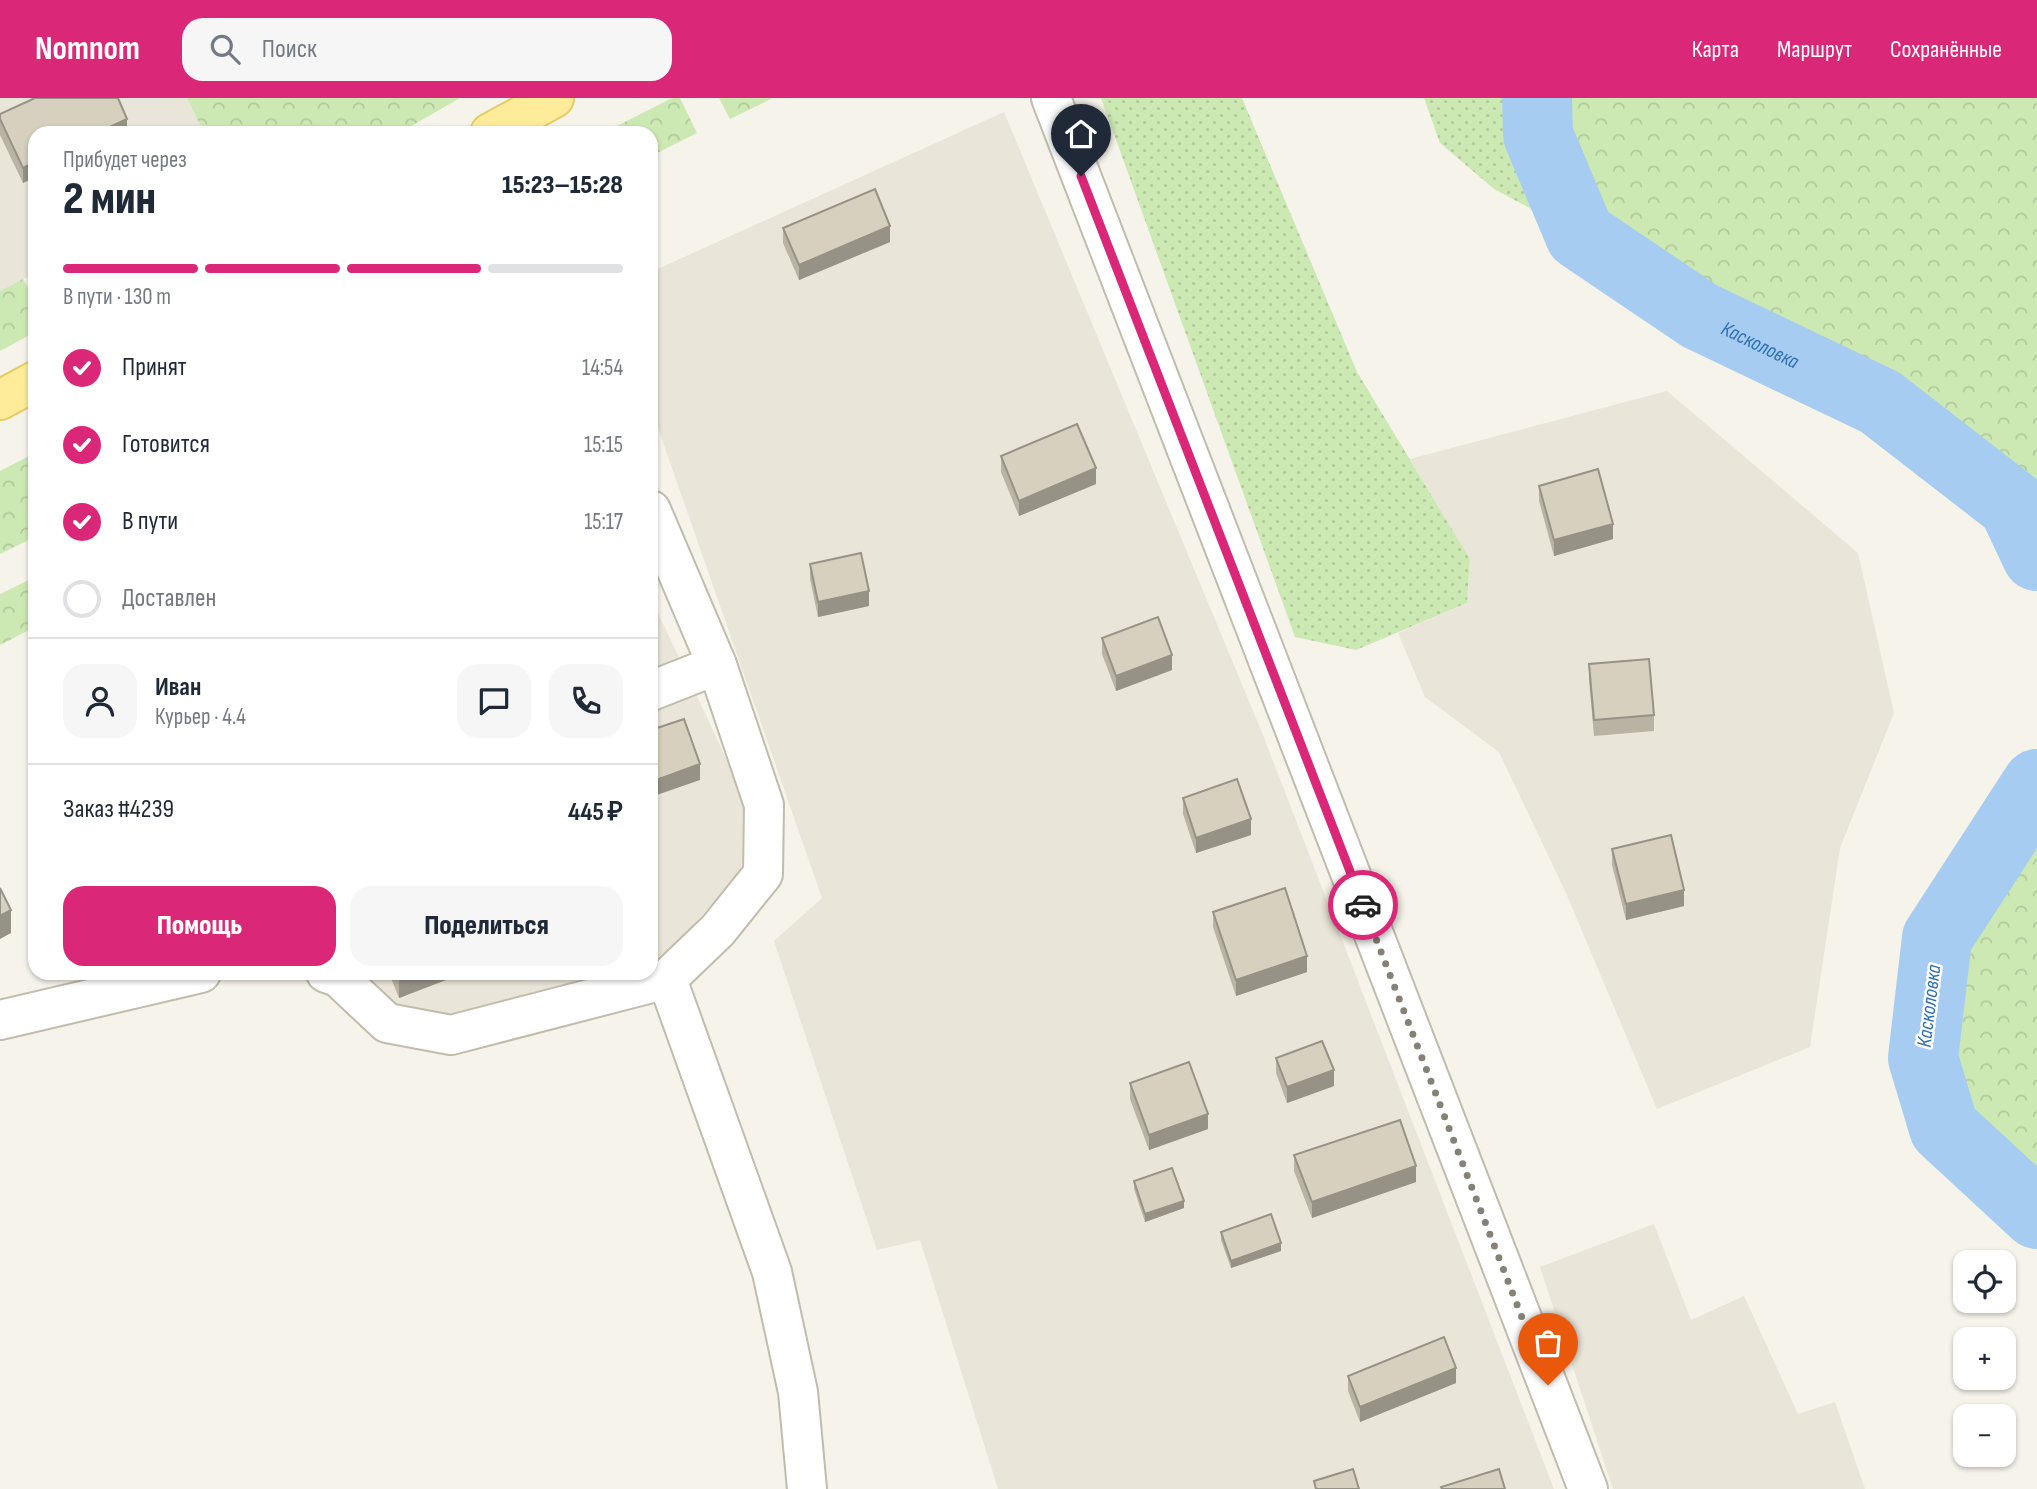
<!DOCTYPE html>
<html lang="ru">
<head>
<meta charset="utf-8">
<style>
	:root { --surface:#fff; --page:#f6f6f7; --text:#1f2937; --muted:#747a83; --line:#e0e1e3; --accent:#db2777 }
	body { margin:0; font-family:"Sofia Sans Condensed",sans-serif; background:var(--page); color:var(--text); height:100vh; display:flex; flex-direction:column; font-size:26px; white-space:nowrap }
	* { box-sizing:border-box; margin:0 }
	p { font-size:23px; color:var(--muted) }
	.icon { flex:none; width:38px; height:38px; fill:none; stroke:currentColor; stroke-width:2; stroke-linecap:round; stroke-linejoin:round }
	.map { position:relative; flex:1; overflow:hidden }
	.side { position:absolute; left:28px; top:28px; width:630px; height:854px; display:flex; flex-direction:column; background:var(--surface); border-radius:21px; box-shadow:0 2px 5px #0004 }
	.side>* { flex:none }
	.tools { position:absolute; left:1953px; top:1152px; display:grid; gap:14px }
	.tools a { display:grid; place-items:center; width:63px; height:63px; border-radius:14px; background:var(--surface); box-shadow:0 2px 5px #0004; font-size:35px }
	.pin { position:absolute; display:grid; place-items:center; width:60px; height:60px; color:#fff; margin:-72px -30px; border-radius:50% 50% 50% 0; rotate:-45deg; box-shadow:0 0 7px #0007 }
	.pin .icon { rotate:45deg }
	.courier { position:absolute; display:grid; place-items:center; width:70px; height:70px; margin:-35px; border:5px solid #db2777; border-radius:50%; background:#fff; color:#222; box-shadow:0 2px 9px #0007 }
	.summary em { font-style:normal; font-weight:800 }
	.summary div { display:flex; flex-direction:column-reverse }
	.summary { display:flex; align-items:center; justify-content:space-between; height:119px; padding:0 35px }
	h1 { font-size:46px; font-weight:800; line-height:52px }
	.bar { display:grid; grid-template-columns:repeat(4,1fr); gap:10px 7px; align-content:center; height:84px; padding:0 35px }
	.bar i { height:9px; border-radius:5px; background:var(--line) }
	.bar .on { background:var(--accent) }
	.bar p { grid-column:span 4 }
	.line { display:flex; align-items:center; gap:18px; padding:0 35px; border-top:2px solid var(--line) }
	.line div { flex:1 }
	.round { display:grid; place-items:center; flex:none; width:74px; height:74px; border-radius:21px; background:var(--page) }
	ol { padding:0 35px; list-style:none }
	li { display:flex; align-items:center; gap:21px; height:77px }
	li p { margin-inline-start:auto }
	li .icon { padding:7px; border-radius:50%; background:var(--accent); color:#fff; stroke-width:4 }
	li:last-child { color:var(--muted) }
	li i { width:38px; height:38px; border:4px solid var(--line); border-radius:50% }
	.primary-button { display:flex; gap:14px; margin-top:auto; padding:14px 35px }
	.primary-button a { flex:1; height:80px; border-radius:21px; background:var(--accent); color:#fff; font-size:28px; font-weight:800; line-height:80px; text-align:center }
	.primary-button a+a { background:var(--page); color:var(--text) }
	header { display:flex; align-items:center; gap:42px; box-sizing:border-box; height:98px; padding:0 35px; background:var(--accent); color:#fff }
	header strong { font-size:33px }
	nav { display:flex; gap:38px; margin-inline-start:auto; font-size:24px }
	.search { width:490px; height:63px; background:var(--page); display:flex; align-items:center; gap:18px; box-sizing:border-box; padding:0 24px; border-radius:21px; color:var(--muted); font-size:26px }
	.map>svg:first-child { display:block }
	.residential { fill:#e9e5d8 }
	.grass { fill:url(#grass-dots) }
	.forest { fill:url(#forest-crowns) }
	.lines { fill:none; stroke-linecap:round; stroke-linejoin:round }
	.river { stroke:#a7ccf1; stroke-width:70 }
	.minor-casing { stroke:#c1bcac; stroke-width:42 }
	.major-casing { stroke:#e5cc68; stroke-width:42 }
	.minor { stroke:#fff; stroke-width:38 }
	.major { stroke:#ffec9a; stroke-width:38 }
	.wall { fill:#b9b3a4 }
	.shaded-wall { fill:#969286 }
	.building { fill:#d7d0bf; stroke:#969286; stroke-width:2 }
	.done { stroke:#858176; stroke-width:7; stroke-dasharray:0 12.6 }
	.route { stroke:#db2777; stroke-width:9 }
	.labels { text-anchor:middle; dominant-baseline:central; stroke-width:5; stroke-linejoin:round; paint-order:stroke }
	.water-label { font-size:21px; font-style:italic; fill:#2f71b8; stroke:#fff }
</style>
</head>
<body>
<header>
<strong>Nomnom</strong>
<div class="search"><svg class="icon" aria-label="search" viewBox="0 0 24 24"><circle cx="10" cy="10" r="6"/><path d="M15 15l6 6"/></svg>Поиск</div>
<nav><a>Карта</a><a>Маршрут</a><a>Сохранённые</a></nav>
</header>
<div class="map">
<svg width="2037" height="1391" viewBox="0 0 2037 1391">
	<defs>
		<pattern id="grass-dots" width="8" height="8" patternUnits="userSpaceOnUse" patternTransform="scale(1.75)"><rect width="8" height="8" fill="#cce9b3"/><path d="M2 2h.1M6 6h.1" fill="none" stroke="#b1c99b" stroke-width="1.8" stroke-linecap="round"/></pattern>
		<pattern id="forest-crowns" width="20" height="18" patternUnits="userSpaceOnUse" patternTransform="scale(1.75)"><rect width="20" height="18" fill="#cce9b3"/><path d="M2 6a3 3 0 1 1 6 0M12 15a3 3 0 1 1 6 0" fill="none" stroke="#b1c99b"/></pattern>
	</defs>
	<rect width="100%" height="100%" fill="#f5f3ea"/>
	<g class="residential">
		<polygon points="0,0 187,0 204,35 35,35 35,175 0,193"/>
		<polygon points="1004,14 1263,637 1554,1391 998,1391 920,1142 877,1152 774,843 822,800 651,310 651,174"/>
		<polygon points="1667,293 1858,455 1894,615 1840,750 1810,949 1657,1011 1566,795 1499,654 1425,599 1398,535 1467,505 1470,461 1410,361"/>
		<polygon points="651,500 745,701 741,774 660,863 651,866"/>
		<polygon points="366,875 615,875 448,919 389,907"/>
		<polygon points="1654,1126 1691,1222 1744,1198 1798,1316 1835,1304 1865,1391 1613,1391 1540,1169"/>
	</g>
	<g class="grass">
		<polygon points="1101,0 1242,0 1357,274 1470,461 1467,505 1356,552 1295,539"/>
		<polygon points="1424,0 1537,0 1538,37 1580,137 1494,91 1440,45"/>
	</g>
	<g class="forest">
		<polygon points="187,0 460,0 399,35 204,35"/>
		<polygon points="672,0 680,0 697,35 651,58 651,35 603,35"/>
		<polygon points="719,0 773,0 730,21"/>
		<polygon points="1537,0 2037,0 2037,458 2013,407 1880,304 1700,218 1580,137 1538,37"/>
		<polygon points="23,181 35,202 35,234 0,253 0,193"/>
		<polygon points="35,355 35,439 0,456 0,373"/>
		<polygon points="35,479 35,529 0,547 0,496"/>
		<polygon points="2037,686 2037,1116 1944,1030 1923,960 1937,840"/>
	</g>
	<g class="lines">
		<g class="river">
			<path id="s1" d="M1537 0 1538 37 1580 137 1700 218 1880 304 2013 407 2037 458"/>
			<polyline points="2037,686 1937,840 1923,960 1944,1030 2037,1116"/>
		</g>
		<g class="minor-casing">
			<g id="minor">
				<polyline points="1051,0 1588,1391"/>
				<polyline points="651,593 717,567"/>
				<polyline points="326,875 338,879 387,925 451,937 667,881 718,832 763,776 764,707 717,567 651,412"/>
				<polyline points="667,881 772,1174 798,1294 807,1391"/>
				<polyline points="0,922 201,875"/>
			</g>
		</g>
		<g class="major-casing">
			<g id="major">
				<polyline points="490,35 554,0"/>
				<polyline points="0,302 35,283"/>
			</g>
		</g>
		<use href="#minor" class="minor"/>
		<use href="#major" class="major"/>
	</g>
	<g class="wall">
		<polygon points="0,16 127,35 23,85 0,37"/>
		<polygon points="783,130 890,144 799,182 783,145"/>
		<polygon points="1001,358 1096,386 1019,418 1001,374"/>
		<polygon points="1539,388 1613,441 1554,458 1539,403"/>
		<polygon points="810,466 869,508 818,519 810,481"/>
		<polygon points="1102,540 1172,572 1116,593 1102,556"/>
		<polygon points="1589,566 1654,617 1654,633 1594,638 1589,582"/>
		<polygon points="1183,700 1251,737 1196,755 1183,716"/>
		<polygon points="1612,751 1684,808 1626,822 1612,767"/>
		<polygon points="1213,814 1307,874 1236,898 1213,829"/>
		<polygon points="389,875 464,875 399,900"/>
		<polygon points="1276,960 1334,988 1287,1005 1276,975"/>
		<polygon points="1130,985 1208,1031 1149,1052 1130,1001"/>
		<polygon points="1294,1057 1416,1084 1312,1120 1294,1073"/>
		<polygon points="1134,1083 1184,1110 1145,1124 1134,1091"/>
		<polygon points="1221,1134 1281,1153 1231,1170 1221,1142"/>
		<polygon points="1348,1278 1456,1285 1360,1324 1348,1293"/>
	</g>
	<g class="shaded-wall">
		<polygon points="127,21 127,35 97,35"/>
		<polygon points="35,64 35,79 23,85 23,70"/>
		<polygon points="890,128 890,144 799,182 799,167"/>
		<polygon points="1096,370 1096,386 1019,418 1019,403"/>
		<polygon points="1613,426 1613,441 1554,458 1554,442"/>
		<polygon points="869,493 869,508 818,519 818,504"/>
		<polygon points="1172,557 1172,572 1116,593 1116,578"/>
		<polygon points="700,666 700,682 651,699 651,684"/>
		<polygon points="1251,721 1251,737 1196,755 1196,740"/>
		<polygon points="1684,792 1684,808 1626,822 1626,806"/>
		<polygon points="11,812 11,835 0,841 0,818"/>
		<polygon points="1307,858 1307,874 1236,898 1236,882"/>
		<polygon points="406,875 464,875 399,900 399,878"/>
		<polygon points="1334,972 1334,988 1287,1005 1287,989"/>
		<polygon points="1208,1016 1208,1031 1149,1052 1149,1037"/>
		<polygon points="1416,1068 1416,1084 1312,1120 1312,1104"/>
		<polygon points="1184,1103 1184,1110 1145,1124 1145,1116"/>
		<polygon points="1281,1145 1281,1153 1231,1170 1231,1163"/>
		<polygon points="1456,1270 1456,1285 1360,1324 1360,1309"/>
	</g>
	<g class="building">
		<polygon points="35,0 118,0 127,21 97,35 35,35 35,64 23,70 0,21 0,16"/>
		<polygon points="875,91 890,128 799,167 783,130"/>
		<polygon points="1077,326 1096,370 1019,403 1001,358"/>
		<polygon points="1598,371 1613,426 1554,442 1539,388"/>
		<polygon points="861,455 869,493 818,504 810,466"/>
		<polygon points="1158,519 1172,557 1116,578 1102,540"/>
		<polygon points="1649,561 1654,617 1594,622 1589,566"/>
		<polygon points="684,621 700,666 651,684 651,632"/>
		<polygon points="1237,681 1251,721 1196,740 1183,700"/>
		<polygon points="1671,737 1684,792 1626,806 1612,751"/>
		<polygon points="0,790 11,812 0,818"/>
		<polygon points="1285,790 1307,858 1236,882 1213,814"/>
		<polygon points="1322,943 1334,972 1287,989 1276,960"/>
		<polygon points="1189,964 1208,1016 1149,1037 1130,985"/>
		<polygon points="1400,1022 1416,1068 1312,1104 1294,1057"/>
		<polygon points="1172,1070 1184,1103 1145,1116 1134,1083"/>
		<polygon points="1271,1116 1281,1145 1231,1163 1221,1134"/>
		<polygon points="1444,1239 1456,1270 1360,1309 1348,1278"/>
		<polygon points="1353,1371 1359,1391 1316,1391 1314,1383"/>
		<polygon points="1499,1371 1505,1391 1442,1391 1441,1389"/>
	</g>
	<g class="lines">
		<polyline class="done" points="1363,807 1548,1287"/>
		<polyline class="route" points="1081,78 1363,807"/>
	</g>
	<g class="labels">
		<g class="water-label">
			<text stroke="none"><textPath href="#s1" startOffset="357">Касколовка</textPath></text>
			<text transform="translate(1929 908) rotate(-83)">Касколовка</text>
		</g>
	</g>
</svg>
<div class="tools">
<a><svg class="icon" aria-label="locate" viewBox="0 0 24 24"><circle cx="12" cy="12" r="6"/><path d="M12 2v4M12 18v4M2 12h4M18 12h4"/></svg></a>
<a>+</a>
<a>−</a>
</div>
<div class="pin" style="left:1548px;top:1287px;background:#ea580c"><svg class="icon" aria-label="bag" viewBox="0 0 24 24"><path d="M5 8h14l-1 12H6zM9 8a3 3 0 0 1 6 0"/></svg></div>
<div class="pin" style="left:1081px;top:78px;background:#1f2937"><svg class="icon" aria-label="home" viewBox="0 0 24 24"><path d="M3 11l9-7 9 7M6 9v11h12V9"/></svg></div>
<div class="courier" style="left:1363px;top:807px"><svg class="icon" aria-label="car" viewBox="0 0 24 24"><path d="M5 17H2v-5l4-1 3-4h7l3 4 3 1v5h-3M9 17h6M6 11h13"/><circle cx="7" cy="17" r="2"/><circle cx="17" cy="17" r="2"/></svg></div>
<section class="side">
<div class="summary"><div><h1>2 мин</h1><p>Прибудет через</p></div><em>15:23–15:28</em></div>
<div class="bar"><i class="on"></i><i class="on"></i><i class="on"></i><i></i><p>В пути · 130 m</p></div>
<ol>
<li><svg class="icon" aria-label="check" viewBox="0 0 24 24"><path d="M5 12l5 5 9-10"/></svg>Принят<p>14:54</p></li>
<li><svg class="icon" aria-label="check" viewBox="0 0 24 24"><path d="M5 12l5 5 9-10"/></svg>Готовится<p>15:15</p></li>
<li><svg class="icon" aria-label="check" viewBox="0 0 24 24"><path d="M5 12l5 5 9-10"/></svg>В пути<p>15:17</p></li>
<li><i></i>Доставлен</li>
</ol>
<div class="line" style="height:126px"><a class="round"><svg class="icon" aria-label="person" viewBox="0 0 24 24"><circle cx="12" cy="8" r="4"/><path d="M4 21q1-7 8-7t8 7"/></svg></a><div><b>Иван</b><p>Курьер · 4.4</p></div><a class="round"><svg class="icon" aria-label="chat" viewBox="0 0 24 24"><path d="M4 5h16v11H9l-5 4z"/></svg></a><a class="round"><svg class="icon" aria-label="phone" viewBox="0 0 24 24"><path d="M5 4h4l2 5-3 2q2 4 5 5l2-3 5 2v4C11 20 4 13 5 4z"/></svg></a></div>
<div class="line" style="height:91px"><div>Заказ #4239</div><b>445 ₽</b></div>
<div class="primary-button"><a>Помощь</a><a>Поделиться</a></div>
</section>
</div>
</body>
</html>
